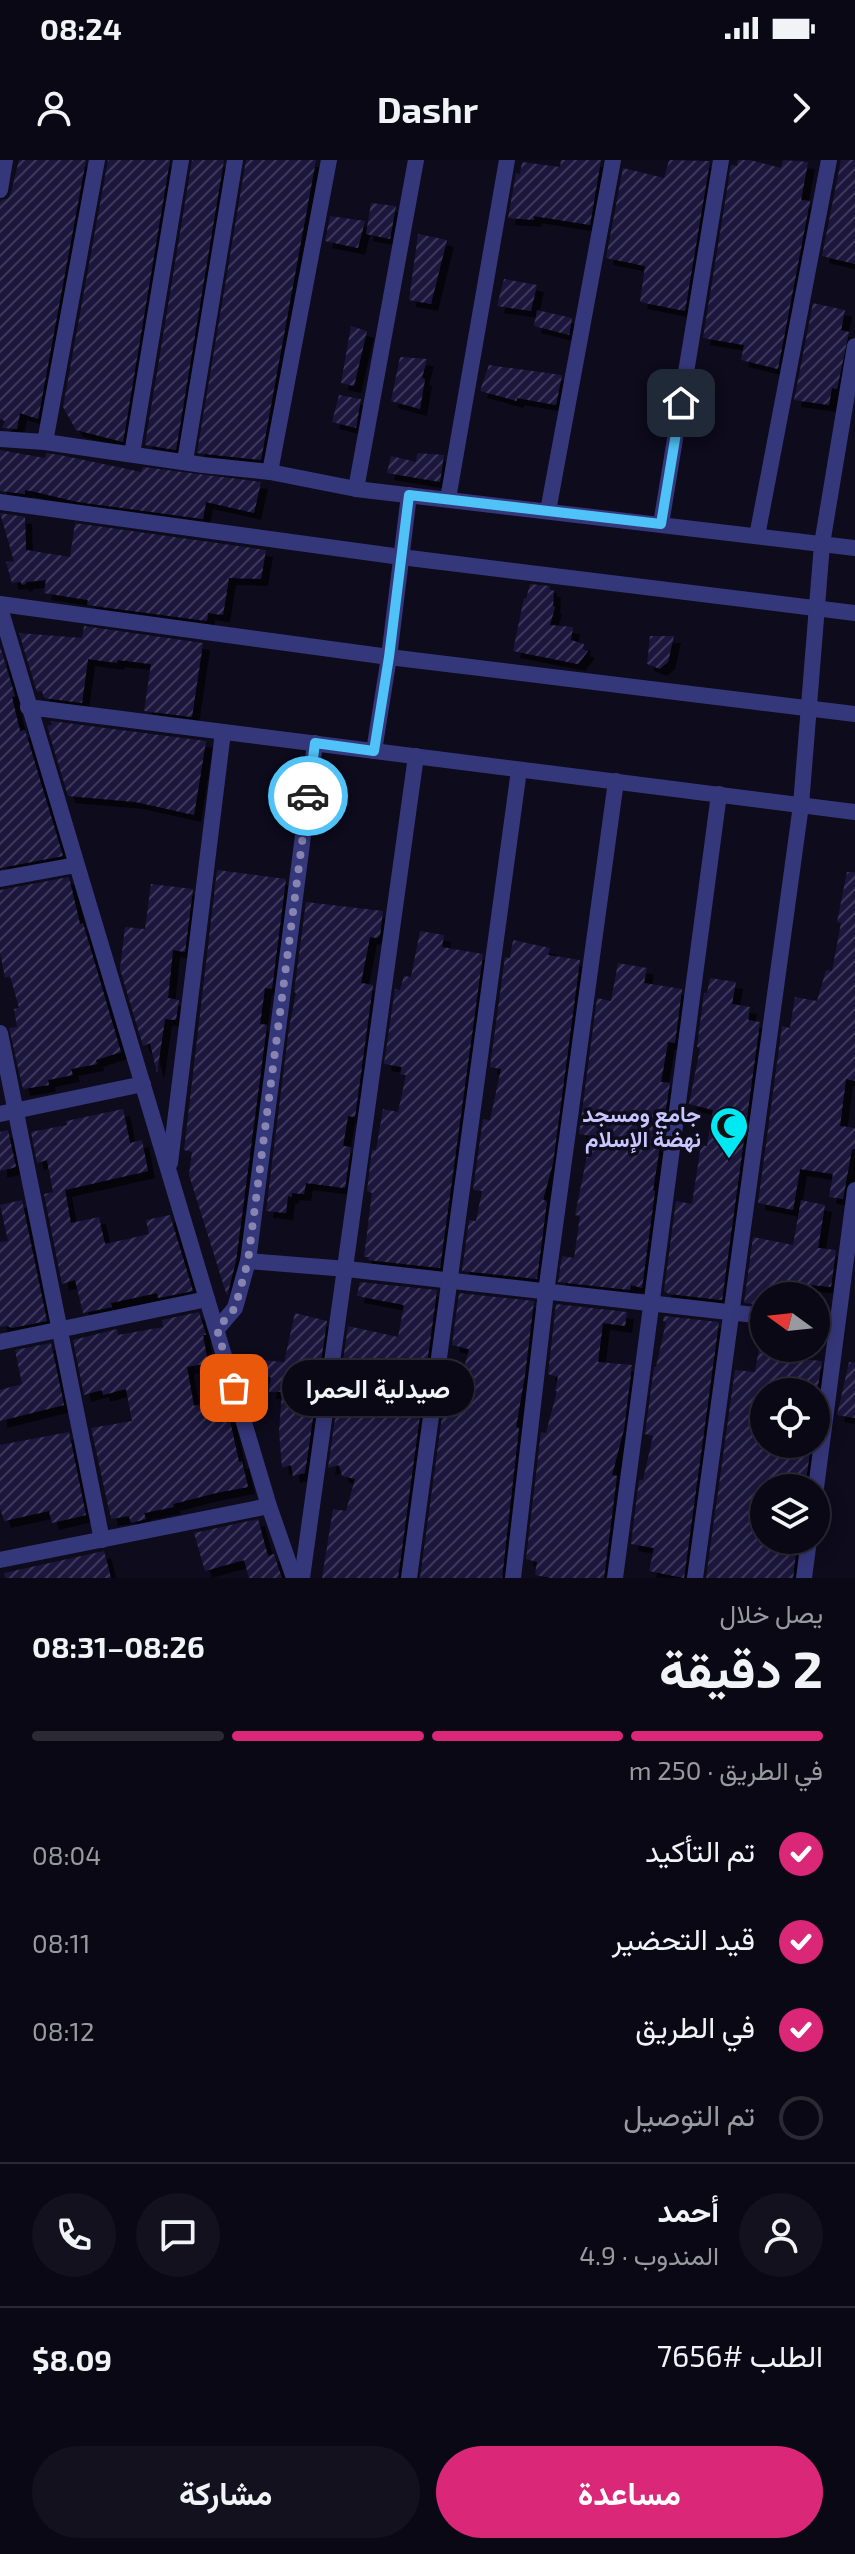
<!DOCTYPE html>
<html lang="ar">
<head>
<meta charset="utf-8">
<style>
	:root { --surface:#0a0815; --page:#13111e; --text:#f1f3f6; --muted:#999aa0; --line:#2a2934; --accent:#db2777 }
	body { margin:0; font-family:"Exo 2",Vazirmatn,sans-serif; background:var(--page); color:var(--text); direction:rtl; height:100vh; display:flex; flex-direction:column; font-size:30px; white-space:nowrap }
	* { box-sizing:border-box; margin:0 }
	p { font-size:26px; color:var(--muted) }
	.icon { flex:none; width:44px; height:44px; fill:none; stroke:currentColor; stroke-width:2; stroke-linecap:round; stroke-linejoin:round }
	.map { position:relative; height:1418px; overflow:hidden; direction:ltr }
	.sheet { display:flex; flex-direction:column; background:var(--surface); flex:1 }
	.sheet>* { flex:none }
	.needle { width:52px; rotate:285deg }
	.controls { position:absolute; left:750px; top:1122px; display:grid; gap:16px }
	.controls a { display:grid; place-items:center; width:80px; height:80px; border-radius:50%; background:var(--surface); box-shadow:0 4px 20px #0003,0 0 0 2px var(--line); font-size:40px }
	.pin { position:absolute; display:grid; place-items:center; width:68px; height:68px; color:#fff; margin:-34px; border-radius:16px; box-shadow:0 4px 12px #0006 }
	.courier { position:absolute; display:grid; place-items:center; width:80px; height:80px; margin:-40px; border:6px solid #4fc3f7; border-radius:50%; background:#fff; color:#222; box-shadow:0 2px 10px #0007 }
	.bubble { position:absolute; height:56px; border-radius:28px; background:var(--surface); box-shadow:0 4px 20px #0003,0 0 0 2px var(--line); font-size:26px; font-weight:700; line-height:56px; text-align:center; direction:rtl }
	.headline em { font-style:normal; font-weight:700 }
	.headline div { display:flex; flex-direction:column-reverse }
	.headline { display:flex; align-items:center; justify-content:space-between; height:136px; padding:0 32px }
	h1 { font-size:52px; font-weight:700; line-height:60px }
	.bar { display:grid; grid-template-columns:repeat(4,1fr); gap:12px 8px; align-content:center; height:96px; padding:0 32px }
	.bar i { height:10px; border-radius:6px; background:var(--line) }
	.bar .selected { background:var(--accent) }
	.bar p { grid-column:span 4 }
	.line { display:flex; align-items:center; gap:20px; padding:0 32px; border-top:2px solid var(--line) }
	.line div { flex:1 }
	.round { display:grid; place-items:center; flex:none; width:84px; height:84px; border-radius:42px; background:var(--page) }
	ol { padding:0 32px; list-style:none }
	li { display:flex; align-items:center; gap:24px; height:88px }
	li p { margin-inline-start:auto }
	li .icon { padding:8px; border-radius:50%; background:var(--accent); color:#fff; stroke-width:4 }
	li:last-child { color:var(--muted) }
	li i { width:44px; height:44px; border:4px solid var(--line); border-radius:50% }
	.primary-button { display:flex; gap:16px; margin-top:auto; padding:16px 32px }
	.primary-button a { flex:1; height:92px; border-radius:48px; background:var(--accent); color:#fff; font-size:32px; font-weight:700; line-height:92px; text-align:center }
	.primary-button a+a { background:var(--page); color:var(--text) }
	.status { display:flex; justify-content:space-between; align-items:center; height:56px; padding:0 40px; background:var(--surface); direction:ltr }
	.status svg { height:22px; fill:currentColor }
	header { display:flex; justify-content:space-between; align-items:center; height:104px; padding:0 32px; background:var(--surface); font-size:36px; font-weight:700 }
	.map>svg:first-child { display:block }
	.building { fill:url(#building-hatch); filter:url(#shadow) }
	.lines { fill:none; stroke-linecap:round; stroke-linejoin:round }
	.minor { stroke:#35377b; stroke-width:16 }
	.done { stroke:#8785b0; stroke-width:8; stroke-dasharray:0 14.4 }
	.route { stroke:#4fc3f7; stroke-width:10 }
	.labels { text-anchor:middle; dominant-baseline:central; stroke-width:7; stroke-linejoin:round; paint-order:stroke }
	.poi-label { font-size:22px; font-weight:bold; fill:#c8c6ff; stroke:#0d0b1c; text-anchor:end }
</style>
</head>
<body>
<div class="status"><b>08:24</b><svg viewBox="0 0 49 12"><path d="M0 12V9h3v3zM5 12V6h3v6zM10 12V3h3v9zM15 12V0h3v12zM26 1h20v11H26zM47 4h2v5h-2z"/></svg></div>
<header><svg class="icon" aria-label="forward" viewBox="0 0 24 24"><path d="M9 5l7 7-7 7"/></svg>Dashr<svg class="icon" aria-label="person" viewBox="0 0 24 24"><circle cx="12" cy="8" r="4"/><path d="M4 21q1-7 8-7t8 7"/></svg></header>
<div class="map">
<svg width="855" height="1418" viewBox="0 0 855 1418">
	<defs>
		<pattern id="building-hatch" width="6" height="6" patternUnits="userSpaceOnUse" patternTransform="scale(2)"><rect width="6" height="6" fill="#1c173d"/><path d="M-1 1l2-2M0 6l6-6M5 7l2-2" fill="none" stroke="#3c375a"/></pattern>
		<filter id="shadow"><feDropShadow dx="7" dy="7" stdDeviation="0" flood-color="#0009"/></filter>
	</defs>
	<rect width="100%" height="100%" fill="#0d0b1c"/>
	<g class="building">
		<polygon points="19,0 86,0 38,259 20,253 17,269 2,268 5,261 0,259 0,41 8,38 11,33"/>
		<polygon points="108,0 170,0 123,282 76,270 63,247"/>
		<polygon points="192,0 224,0 176,290 145,285"/>
		<polygon points="246,0 316,0 261,300 197,293"/>
		<polygon points="561,0 601,0 590,65 534,56 534,60 508,58 516,13 520,14 522,2 560,7"/>
		<polygon points="669,0 710,1 685,151 640,142 645,106 606,98 623,8 664,18"/>
		<polygon points="738,0 750,0 781,8 783,0 808,2 801,40 810,41 778,209 741,200 744,185 703,178 731,5 737,6"/>
		<polygon points="841,0 855,0 855,104 822,96"/>
		<polygon points="371,43 396,46 390,79 366,74"/>
		<polygon points="330,56 365,61 358,88 325,81"/>
		<polygon points="418,74 447,80 431,144 409,140"/>
		<polygon points="504,119 537,125 531,151 497,146"/>
		<polygon points="813,143 845,150 841,170 849,172 837,229 832,228 829,245 794,240"/>
		<polygon points="537,150 572,158 569,175 534,166"/>
		<polygon points="351,166 367,171 354,226 341,223"/>
		<polygon points="400,197 427,199 422,218 425,219 420,249 391,241"/>
		<polygon points="489,205 562,215 556,245 517,238 517,241 480,231"/>
		<polygon points="339,235 361,239 356,268 332,262"/>
		<polygon points="0,290 45,298 46,293 65,296 141,312 143,307 261,322 254,353 206,342 203,359 78,342 31,331 25,330 25,334 0,331"/>
		<polygon points="417,293 444,295 440,322 387,313 391,296 416,302"/>
		<polygon points="0,353 25,357 26,390 70,397 75,363 266,390 261,419 229,418 223,455 208,453 207,461 87,445 88,440 44,433 46,420 26,422 26,424 22,425 21,422 12,423 6,402 14,401"/>
		<polygon points="530,424 550,426 549,429 554,431 553,446 555,447 550,465 573,467 571,480 584,484 583,489 588,491 578,504 513,491 524,438 526,439"/>
		<polygon points="84,466 203,483 192,557 144,551 151,504 118,500 117,503 88,499 82,543 44,538 42,531 37,532 19,473 82,478"/>
		<polygon points="650,476 674,476 668,502 660,509 647,504"/>
		<polygon points="0,486 15,536 12,537 20,571 25,570 63,696 0,708"/>
		<polygon points="51,561 206,581 194,655 136,642 68,636 47,566 52,565"/>
		<polygon points="217,710 286,719 272,829 265,828 260,864 267,865 236,1101 227,1136 189,1015 192,992 184,990"/>
		<polygon points="847,712 855,712 855,921 846,919 840,966 855,968 855,990 852,989 843,1039 829,1037 833,1014 800,1009 793,1050 758,1043 782,866 790,868 795,837 817,841 826,810 832,811 841,763 837,762"/>
		<polygon points="69,717 80,764 83,763 121,892 96,900 97,904 71,909 73,915 48,920 49,925 23,929 9,868 17,867 14,849 19,848 10,816 5,818 0,793 0,730"/>
		<polygon points="151,724 193,729 185,792 173,790 168,838 179,840 176,860 165,859 157,913 150,883 143,886 120,809 125,767 145,769"/>
		<polygon points="306,742 383,751 380,775 377,778 370,777 361,823 373,825 355,957 348,956 343,986 351,987 345,1028 306,1023 304,1034 292,1033 292,1037 288,1036 286,1053 266,1051 289,868 296,833 294,832"/>
		<polygon points="420,771 444,775 442,787 483,794 440,1108 368,1100 369,1097 364,1097 372,1033 367,1031 372,990 376,990 383,949 398,952 406,915 400,914 402,907 384,904 395,829 400,830 404,816 411,817"/>
		<polygon points="513,780 550,788 548,795 580,800 553,1003 543,1040 547,1041 537,1119 462,1111 469,1060 476,1061 482,1031 473,1030 483,959 490,960 501,909 490,907 505,797 510,798"/>
		<polygon points="618,803 647,808 644,823 682,829 675,883 668,882 661,922 670,923 653,1030 655,1031 642,1128 631,1125 630,1130 558,1122 562,1096 574,1098 580,1056 575,1055 591,976 579,974 597,838 611,841"/>
		<polygon points="710,818 736,822 732,844 750,847 748,860 760,862 722,1140 669,1134 664,1131 676,1041 692,1044 701,985 707,986 713,950 689,944 700,888 697,887 704,833 707,833"/>
		<polygon points="123,949 130,983 142,980 148,1011 65,1030 71,1063 99,1057 105,1084 149,1074 146,1060 170,1055 193,1131 158,1138 157,1133 111,1143 112,1147 83,1153 75,1120 62,1124 44,1034 53,1032 47,1000 37,1003 31,972 67,965 66,961"/>
		<polygon points="8,970 16,1007 0,1011 0,972"/>
		<polygon points="22,1040 47,1161 11,1168 8,1166 0,1167 0,1082 8,1081 0,1045"/>
		<polygon points="801,1040 825,1045 818,1088 836,1090 831,1127 812,1125 811,1136 764,1136 764,1145 744,1143 753,1077 793,1085"/>
		<polygon points="360,1122 437,1130 398,1418 322,1418 333,1349 346,1351 355,1319 342,1316 339,1305 328,1308 348,1166 398,1177 404,1145 357,1136"/>
		<polygon points="459,1133 534,1141 525,1215 516,1267 519,1268 502,1418 420,1418 446,1227 458,1230 469,1189 452,1185"/>
		<polygon points="556,1144 627,1152 625,1166 603,1163 598,1202 632,1205 624,1269 612,1315 617,1316 604,1418 551,1418 535,1415 537,1402 526,1399 541,1272 546,1273 557,1231 555,1231 558,1217 548,1214"/>
		<polygon points="199,1152 206,1175 203,1175 208,1203 187,1207 194,1246 225,1237 239,1302 242,1301 248,1327 216,1333 173,1344 174,1347 144,1353 146,1359 131,1363 129,1356 111,1359 91,1268 132,1261 126,1229 103,1235 102,1230 84,1235 73,1180 117,1169 118,1175 163,1167 162,1160"/>
		<polygon points="295,1153 327,1161 305,1313 293,1316 291,1305 282,1308 279,1271 282,1232 269,1232 271,1217 249,1215 250,1199 284,1202"/>
		<polygon points="664,1156 719,1162 684,1418 649,1411 654,1388 631,1384 639,1320 643,1320 653,1276 645,1274 654,1207 656,1207 666,1162 663,1161"/>
		<polygon points="51,1183 64,1245 0,1261 0,1230 22,1224 15,1190"/>
		<polygon points="759,1188 802,1188 800,1199 822,1201 817,1232 764,1232 764,1284 811,1284 805,1328 764,1328 764,1380 797,1384 793,1418 706,1418 735,1210 755,1212"/>
		<polygon points="849,1202 855,1203 855,1258 837,1255"/>
		<polygon points="69,1272 86,1355 52,1363 49,1351 4,1361 0,1348 0,1285"/>
		<polygon points="258,1359 268,1396 274,1394 282,1418 249,1418 244,1400 205,1411 194,1373"/>
		<polygon points="104,1391 111,1418 5,1418 4,1413"/>
	</g>
	<g class="lines">
		<g class="minor">
			<polyline points="0,30 5,0"/>
			<polyline points="0,279 45,282 203,305 270,312 356,329 855,388"/>
			<polyline points="45,282 97,0"/>
			<polyline points="132,294 181,0"/>
			<polyline points="185,301 235,0"/>
			<polyline points="270,312 329,0"/>
			<polyline points="356,329 416,0"/>
			<polyline points="448,339 507,0"/>
			<polyline points="0,342 401,397 855,453"/>
			<polyline points="548,351 613,0"/>
			<polyline points="661,364 721,0"/>
			<polyline points="757,376 829,0"/>
			<polyline points="0,444 389,497 855,554"/>
			<polyline points="0,448 269,1346 294,1418"/>
			<polyline points="28,547 855,652"/>
			<polyline points="374,591 389,497 409,335"/>
			<polyline points="0,719 76,705"/>
			<polyline points="0,873 102,1380"/>
			<polyline points="0,954 143,924"/>
			<polyline points="170,1003 223,572"/>
			<polyline points="248,1101 347,1109 764,1156"/>
			<polyline points="816,1162 837,1164"/>
			<polyline points="217,1169 235,1148 248,1101 315,583"/>
			<polyline points="0,1182 207,1139"/>
			<polyline points="816,1328 855,1030"/>
			<polyline points="0,1400 269,1346"/>
			<polyline points="302,1418 416,596"/>
			<polyline points="409,1418 519,610"/>
			<polyline points="513,1418 546,1132 616,621"/>
			<polyline points="615,1418 719,634"/>
			<polyline points="695,1418 801,645 822,384 855,186"/>
			<polyline points="804,1418 809,1380"/>
		</g>
	</g>
	<g class="lines">
		<polyline class="done" points="234,1228 217,1169 235,1148 248,1101 308,636"/>
		<polyline class="route" points="308,636 315,583 374,591 389,497 409,335 661,364 681,243"/>
	</g>
	<defs>
		<g id="mosque-pin" transform="scale(2)"><path d="M0 17L-7.5 6A9.5 9.5 0 1 1 7.5 6Z" fill="#00e8f1" stroke="#0d0b1c"/><path d="M3.5-4.9A6 6 0 1 0 3.5 4.9A5 5 0 1 1 3.5-4.9Z" fill="#111"/></g>
	</defs>
	<g fill-rule="evenodd">
		<use href="#mosque-pin" x="729" y="966"/>
	</g>
	<g class="labels">
		<g class="poi-label">
			<text x="701" y="953">جامع ومسجد<tspan x="701" dy="25">نهضة الإسلام</tspan></text>
		</g>
	</g>
</svg>
<div class="controls">
<a><svg class="needle" viewBox="-14 -14 28 28"><path d="M0-13l5 13h-10z" fill="#e53935"/><path d="M0 13l5-13h-10z" fill="#999aa0"/></svg></a>
<a><svg class="icon" aria-label="locate" viewBox="0 0 24 24"><circle cx="12" cy="12" r="6"/><path d="M12 2v4M12 18v4M2 12h4M18 12h4"/></svg></a>
<a><svg class="icon" aria-label="layers" viewBox="0 0 24 24"><path d="M12 4l9 5-9 5-9-5zM3 14l9 5 9-5"/></svg></a>
</div>
<div class="pin" style="left:234px;top:1228px;background:#ea580c"><svg class="icon" aria-label="bag" viewBox="0 0 24 24"><path d="M5 8h14l-1 12H6zM9 8a3 3 0 0 1 6 0"/></svg></div>
<div class="pin" style="left:681px;top:243px;background:#1f2937"><svg class="icon" aria-label="home" viewBox="0 0 24 24"><path d="M3 11l9-7 9 7M6 9v11h12V9"/></svg></div>
<div class="courier" style="left:308px;top:636px"><svg class="icon" aria-label="car" viewBox="0 0 24 24"><path d="M5 17H2v-5l4-1 3-4h7l3 4 3 1v5h-3M9 17h6M6 11h13"/><circle cx="7" cy="17" r="2"/><circle cx="17" cy="17" r="2"/></svg></div>
<div class="bubble" style="left:282px;top:1200px;width:192px">صيدلية الحمرا</div>
</div>
<section class="sheet">
<div class="headline"><div><h1>2 دقيقة</h1><p>يصل خلال</p></div><em>08:26–08:31</em></div>
<div class="bar"><i class="selected"></i><i class="selected"></i><i class="selected"></i><i></i><p>في الطريق · 250 m</p></div>
<ol>
<li><svg class="icon" aria-label="check" viewBox="0 0 24 24"><path d="M5 12l5 5 9-10"/></svg>تم التأكيد<p>08:04</p></li>
<li><svg class="icon" aria-label="check" viewBox="0 0 24 24"><path d="M5 12l5 5 9-10"/></svg>قيد التحضير<p>08:11</p></li>
<li><svg class="icon" aria-label="check" viewBox="0 0 24 24"><path d="M5 12l5 5 9-10"/></svg>في الطريق<p>08:12</p></li>
<li><i></i>تم التوصيل</li>
</ol>
<div class="line" style="height:144px"><a class="round"><svg class="icon" aria-label="person" viewBox="0 0 24 24"><circle cx="12" cy="8" r="4"/><path d="M4 21q1-7 8-7t8 7"/></svg></a><div><b>أحمد</b><p>المندوب · 4.9</p></div><a class="round"><svg class="icon" aria-label="chat" viewBox="0 0 24 24"><path d="M4 5h16v11H9l-5 4z"/></svg></a><a class="round"><svg class="icon" aria-label="phone" viewBox="0 0 24 24"><path d="M5 4h4l2 5-3 2q2 4 5 5l2-3 5 2v4C11 20 4 13 5 4z"/></svg></a></div>
<div class="line" style="height:104px"><div>الطلب #7656</div><b>$8.09</b></div>
<div class="primary-button"><a>مساعدة</a><a>مشاركة</a></div>
</section>
</body>
</html>
